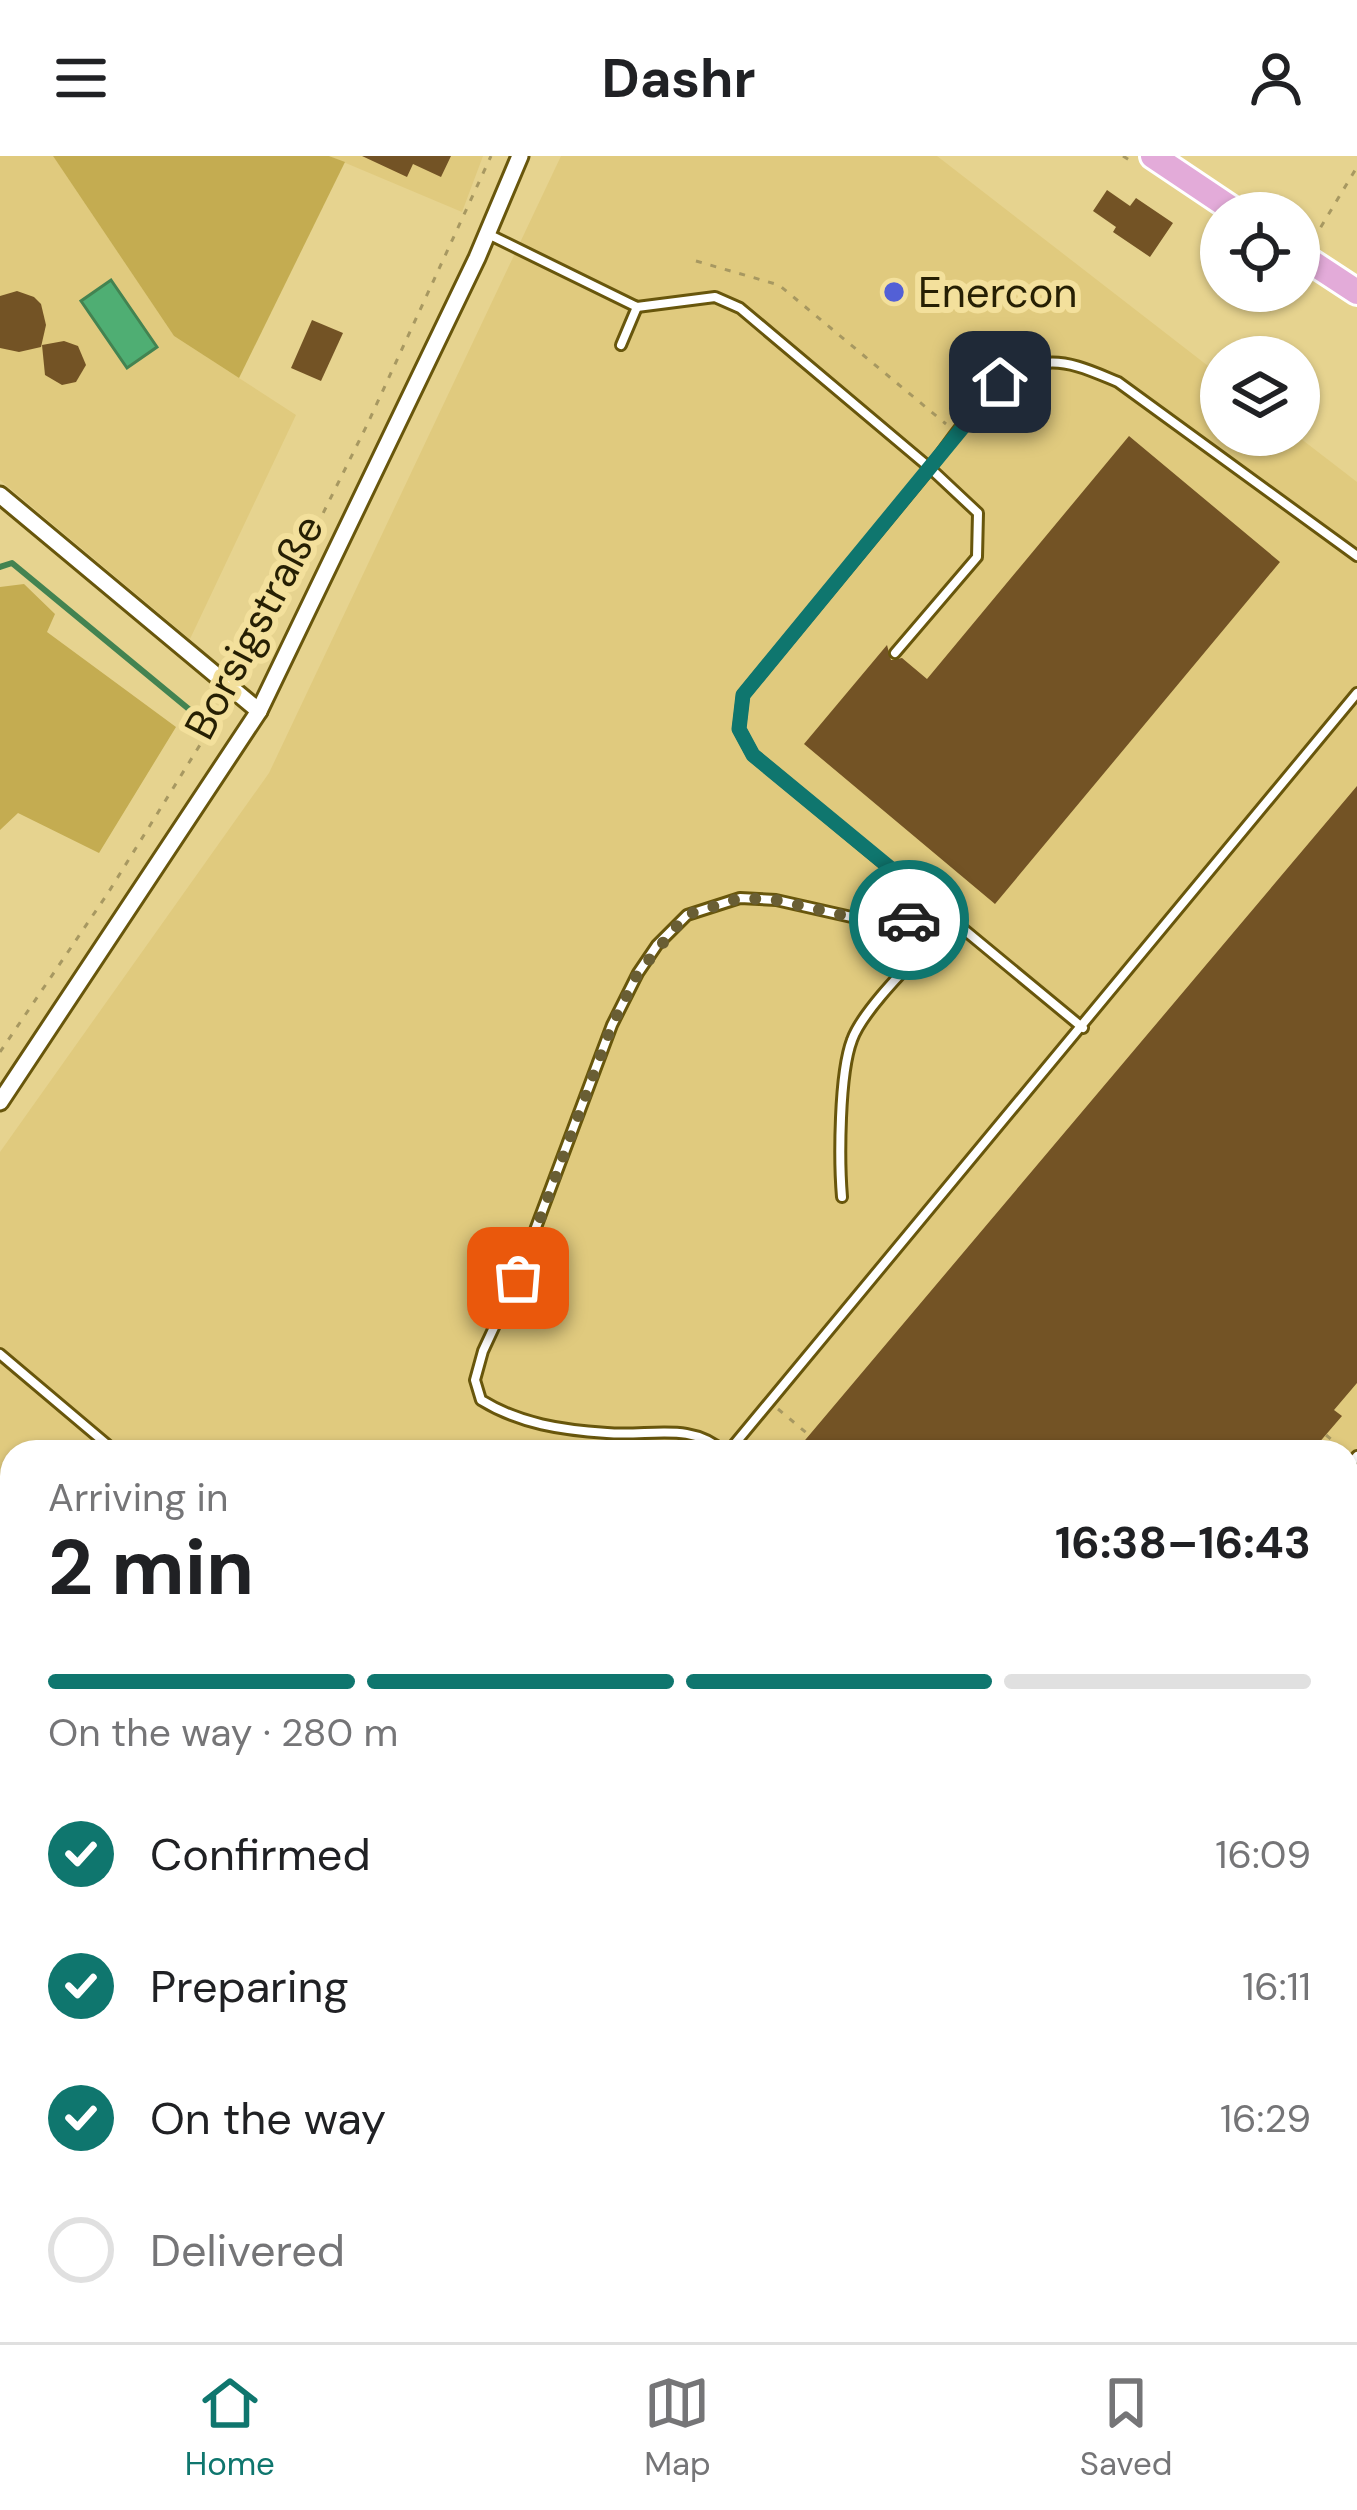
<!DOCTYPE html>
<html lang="en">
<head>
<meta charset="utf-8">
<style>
	:root { --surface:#fff; --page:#f6f6f6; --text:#202124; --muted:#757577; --line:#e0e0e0; --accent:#0f766e }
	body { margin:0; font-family:"DM Sans",sans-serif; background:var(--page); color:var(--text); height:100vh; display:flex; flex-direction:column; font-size:45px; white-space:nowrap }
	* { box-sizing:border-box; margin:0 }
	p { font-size:39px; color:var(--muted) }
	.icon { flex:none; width:66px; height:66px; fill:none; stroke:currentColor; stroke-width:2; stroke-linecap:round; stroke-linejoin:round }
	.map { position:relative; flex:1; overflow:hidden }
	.panel { position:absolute; left:0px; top:1284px; width:1359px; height:903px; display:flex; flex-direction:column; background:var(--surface); border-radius:36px 36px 0 0; box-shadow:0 3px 9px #0004 }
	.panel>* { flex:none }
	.fabs { position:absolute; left:1200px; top:36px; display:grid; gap:24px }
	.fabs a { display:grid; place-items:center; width:120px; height:120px; border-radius:50%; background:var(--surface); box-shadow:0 3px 9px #0004; font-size:60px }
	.pin { position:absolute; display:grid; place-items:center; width:102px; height:102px; color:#fff; margin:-51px; border-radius:24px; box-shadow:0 6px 18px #0006 }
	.courier { position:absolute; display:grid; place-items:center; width:120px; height:120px; margin:-60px; border:9px solid #0f766e; border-radius:50%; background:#fff; color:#222; box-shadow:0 3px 15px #0007 }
	.headline em { font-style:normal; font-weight:700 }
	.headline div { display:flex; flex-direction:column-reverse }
	.headline { display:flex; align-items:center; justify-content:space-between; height:204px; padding:0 48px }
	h1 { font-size:78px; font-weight:700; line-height:90px }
	.bar { display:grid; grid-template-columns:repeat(4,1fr); gap:18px 12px; align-content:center; height:144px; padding:0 48px }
	.bar i { height:15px; border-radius:9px; background:var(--line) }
	.bar .current { background:var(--accent) }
	.bar p { grid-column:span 4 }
	ol { padding:0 48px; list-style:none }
	li { display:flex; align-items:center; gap:36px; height:132px }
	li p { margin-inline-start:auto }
	li .icon { padding:12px; border-radius:50%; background:var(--accent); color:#fff; stroke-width:4 }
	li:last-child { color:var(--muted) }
	li i { width:66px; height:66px; border:6px solid var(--line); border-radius:50% }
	header { display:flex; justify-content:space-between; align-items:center; height:156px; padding:0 48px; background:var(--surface); font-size:54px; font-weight:700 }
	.menu { display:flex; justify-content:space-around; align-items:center; height:168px; border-top:3px solid var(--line); background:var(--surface); font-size:33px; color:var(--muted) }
	.menu a { display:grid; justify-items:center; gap:6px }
	.menu .current { color:var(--accent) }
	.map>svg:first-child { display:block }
	.built { fill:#e0ca7e }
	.green { fill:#c4ac51 }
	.water { fill:#4fae73; stroke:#438351; stroke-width:3 }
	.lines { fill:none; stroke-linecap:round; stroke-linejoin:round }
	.stream { stroke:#438351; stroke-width:6 }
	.building { fill:#735325 }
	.service-casing { stroke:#68560c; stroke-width:14 }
	.minor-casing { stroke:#68560c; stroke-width:21 }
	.primary-casing { stroke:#fff; stroke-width:30 }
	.path { stroke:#a79861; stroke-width:3; stroke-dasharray:6 9; stroke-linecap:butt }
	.service { stroke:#fff; stroke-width:8 }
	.minor { stroke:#fff; stroke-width:15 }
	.primary { stroke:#e3abd9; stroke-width:24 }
	.done { stroke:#695e34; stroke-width:12; stroke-dasharray:0 21.6 }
	.route { stroke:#0f766e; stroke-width:15 }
	.poi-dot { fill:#5360d6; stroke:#f3e09c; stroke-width:4.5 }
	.labels { text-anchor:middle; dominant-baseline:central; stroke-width:12; stroke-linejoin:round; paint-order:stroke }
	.poi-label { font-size:42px; fill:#261f03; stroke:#f3e09c; text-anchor:start }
	.street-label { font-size:42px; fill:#261f03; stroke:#f3e09c }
</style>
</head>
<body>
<header><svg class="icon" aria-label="menu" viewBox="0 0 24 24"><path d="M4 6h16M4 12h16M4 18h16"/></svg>Dashr<svg class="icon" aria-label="person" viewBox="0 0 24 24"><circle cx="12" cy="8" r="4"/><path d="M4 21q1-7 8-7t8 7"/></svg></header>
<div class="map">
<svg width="1357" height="2186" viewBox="0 0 1357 2186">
	<rect width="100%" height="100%" fill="#e6d38f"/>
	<g class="built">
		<polygon points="0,0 53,0 174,180 296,259 190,483 0,324"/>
		<polygon points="329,0 483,0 462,56"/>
		<polygon points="561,0 937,0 1221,220 1221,279 1296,279 1357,326 1357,1707 1347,1711 1347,1296 12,1296 12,2000 0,2014 0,996 269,617"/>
		<polygon points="1347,1802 1357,1810 1357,2186 537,2186 546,2175 1347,2175"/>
	</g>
	<g class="green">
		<polygon points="53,0 329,0 345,6 239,222 174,180"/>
		<polygon points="24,428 55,458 47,476 176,571 99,697 18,657 0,674 0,431"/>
	</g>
	<polygon class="water" points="111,124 157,191 127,212 81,145"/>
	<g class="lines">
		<polyline class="stream" points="0,411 12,407 196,559"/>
	</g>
	<g class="building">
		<polygon points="362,0 451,0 441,21 413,8 407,21"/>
		<polygon points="1107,34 1130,50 1136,42 1173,67 1150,101 1113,76 1116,71 1093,55"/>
		<polygon points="17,135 34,141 41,148 46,169 41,191 19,196 0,192 0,140"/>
		<polygon points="312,164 343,177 321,225 291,212"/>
		<polygon points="64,185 78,190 86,209 76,226 62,229 45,219 42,189"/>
		<polygon points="1129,280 1280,406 995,748 804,588 887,489 891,504 902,502 927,523"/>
		<polygon points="1357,630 1357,1227 1334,1254 1342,1260 1311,1296 1302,1290 1297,1296 795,1296"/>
	</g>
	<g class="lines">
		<g class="service-casing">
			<g id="service">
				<polyline points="488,78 637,151 715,141 740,152 930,312 743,539 739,573 753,599 1083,872"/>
				<polyline points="621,189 637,151"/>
				<path d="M895 497 977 401 978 357 930 312C959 275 993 213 1045 207 1070 204 1096 217 1118 226L1357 400"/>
				<path d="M842 1041C839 1005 839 918 852 884 864 850 926 793 952 763"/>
				<polyline points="0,1198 116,1296"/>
				<path d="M724 1296C691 1265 649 1281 607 1277 562 1274 520 1268 481 1244L475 1224 483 1195 517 1122 612 869 638 817 657 789 687 759 740 742 776 744 887 769 907 765 935 749"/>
				<polyline points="728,1296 1357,537"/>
				<polyline points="1347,1312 1357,1300"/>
				<polyline points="0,1416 12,1409"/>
				<polyline points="1347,1832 1357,1840"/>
				<polyline points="0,1902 12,1897"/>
				<polyline points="1347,1975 1357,1962"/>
				<polyline points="271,2186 292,2175"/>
				<polyline points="556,2186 564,2175"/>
				<polyline points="783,2186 792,2175"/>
				<polyline points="1191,2186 1200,2175"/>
			</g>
		</g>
		<g class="minor-casing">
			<g id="minor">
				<polyline points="0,339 259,555"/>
				<polyline points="0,946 259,555 477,102 520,0"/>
				<polyline points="1347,1732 1357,1730"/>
				<polyline points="1347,2107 1357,2114"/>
			</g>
		</g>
		<g class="primary-casing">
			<g id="primary">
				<polyline points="1153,0 1238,57"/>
				<polyline points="1299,98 1357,136"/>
			</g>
		</g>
		<g class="path">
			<polyline points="1123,0 1134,7"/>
			<polyline points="1313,84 1357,11"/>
			<polyline points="696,105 779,129 946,268"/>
			<polyline points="243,518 367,269 491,0"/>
			<polyline points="0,896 108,737 226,547"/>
			<polyline points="778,1253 809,1279"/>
			<polyline points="1326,1279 1343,1293"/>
			<polyline points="0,1972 12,1958"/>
			<polyline points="1347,2085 1356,2092"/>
		</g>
		<use href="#service" class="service"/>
		<use href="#minor" class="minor"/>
		<use href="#primary" class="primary"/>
	</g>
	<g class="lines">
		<polyline class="done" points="518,1122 612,869 638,817 686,759 740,742 776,744 887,769 909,764"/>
		<polyline class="route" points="909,764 935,749 753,599 739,573 743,539 1000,226"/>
	</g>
	<circle class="poi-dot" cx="894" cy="136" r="12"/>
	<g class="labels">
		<g class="poi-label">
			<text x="918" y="136">Enercon</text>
		</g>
		<g class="street-label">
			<text transform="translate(254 471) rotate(-62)">Borsigstraße</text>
		</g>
	</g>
</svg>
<div class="fabs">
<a><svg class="icon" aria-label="locate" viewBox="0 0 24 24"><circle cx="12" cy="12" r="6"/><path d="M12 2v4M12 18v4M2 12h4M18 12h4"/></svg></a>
<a><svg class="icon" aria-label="layers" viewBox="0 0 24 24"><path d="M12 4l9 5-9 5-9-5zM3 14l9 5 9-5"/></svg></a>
</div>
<div class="pin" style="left:518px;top:1122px;background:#ea580c"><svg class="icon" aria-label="bag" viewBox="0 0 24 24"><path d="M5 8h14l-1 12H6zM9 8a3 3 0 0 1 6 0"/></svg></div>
<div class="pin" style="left:1000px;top:226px;background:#1f2937"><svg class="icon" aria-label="home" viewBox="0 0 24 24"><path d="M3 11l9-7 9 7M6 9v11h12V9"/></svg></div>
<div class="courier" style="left:909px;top:764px"><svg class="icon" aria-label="car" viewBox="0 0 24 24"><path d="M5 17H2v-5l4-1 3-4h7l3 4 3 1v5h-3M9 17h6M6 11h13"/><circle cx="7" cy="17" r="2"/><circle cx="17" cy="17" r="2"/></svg></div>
<section class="panel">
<div class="headline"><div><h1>2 min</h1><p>Arriving in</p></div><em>16:38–16:43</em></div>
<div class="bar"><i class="current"></i><i class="current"></i><i class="current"></i><i></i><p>On the way · 280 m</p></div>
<ol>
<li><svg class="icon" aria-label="check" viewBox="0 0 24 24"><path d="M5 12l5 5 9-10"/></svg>Confirmed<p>16:09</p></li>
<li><svg class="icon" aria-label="check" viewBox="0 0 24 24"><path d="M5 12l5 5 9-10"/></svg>Preparing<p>16:11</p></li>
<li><svg class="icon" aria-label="check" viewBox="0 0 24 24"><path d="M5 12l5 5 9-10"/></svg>On the way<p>16:29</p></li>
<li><i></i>Delivered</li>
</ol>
</section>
</div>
<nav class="menu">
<a class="current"><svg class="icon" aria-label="home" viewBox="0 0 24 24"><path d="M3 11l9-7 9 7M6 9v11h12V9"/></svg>Home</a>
<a><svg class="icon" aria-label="map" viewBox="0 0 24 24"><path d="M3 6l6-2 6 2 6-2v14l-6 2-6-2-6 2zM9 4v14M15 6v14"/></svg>Map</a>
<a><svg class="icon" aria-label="saved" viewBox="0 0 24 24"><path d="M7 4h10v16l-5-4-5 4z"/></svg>Saved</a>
</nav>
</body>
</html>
